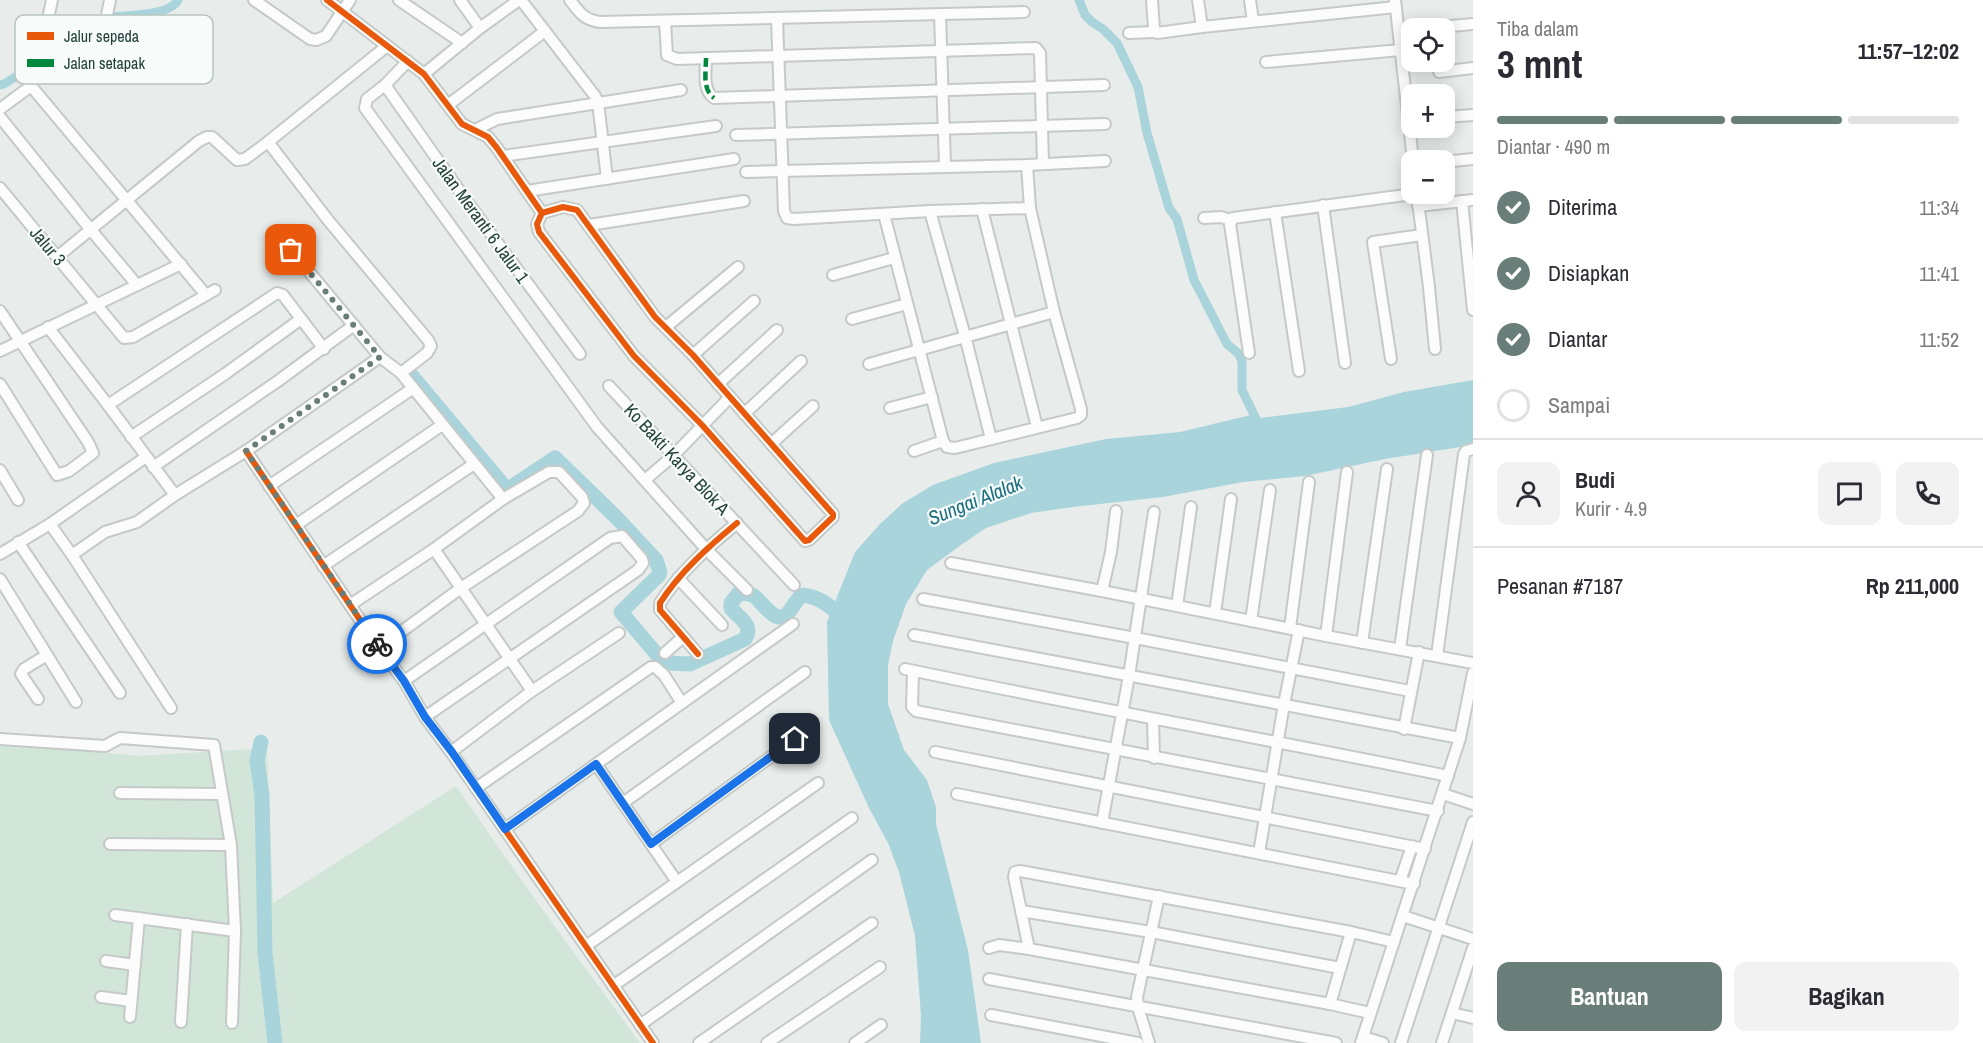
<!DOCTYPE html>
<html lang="id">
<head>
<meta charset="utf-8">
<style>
	:root { --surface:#fff; --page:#f2f2f3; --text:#2b2b33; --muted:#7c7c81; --line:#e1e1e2; --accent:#697e78 }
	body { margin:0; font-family:"Archivo Narrow",sans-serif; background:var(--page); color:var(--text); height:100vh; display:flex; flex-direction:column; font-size:22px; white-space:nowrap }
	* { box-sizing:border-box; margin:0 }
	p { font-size:20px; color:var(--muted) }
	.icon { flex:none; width:33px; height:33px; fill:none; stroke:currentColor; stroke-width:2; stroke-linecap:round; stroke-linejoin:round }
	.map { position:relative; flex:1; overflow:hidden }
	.drawer { display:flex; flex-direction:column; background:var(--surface); width:510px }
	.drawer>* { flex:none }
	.fabs { position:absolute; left:1401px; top:18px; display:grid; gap:12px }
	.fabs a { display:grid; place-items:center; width:54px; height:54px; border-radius:12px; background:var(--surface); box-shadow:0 3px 15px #0003; font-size:30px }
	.pin { position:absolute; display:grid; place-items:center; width:51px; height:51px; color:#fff; margin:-26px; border-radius:12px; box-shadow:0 3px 9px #0006 }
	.courier { position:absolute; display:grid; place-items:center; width:60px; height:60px; margin:-30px; border:4px solid #1a73e8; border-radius:50%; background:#fff; color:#222; box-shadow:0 2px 8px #0007 }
	.head em { font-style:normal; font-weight:700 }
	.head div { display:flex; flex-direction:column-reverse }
	.head { display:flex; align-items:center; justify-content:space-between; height:102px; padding:0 24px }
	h1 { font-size:39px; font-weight:700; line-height:45px }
	.bar { display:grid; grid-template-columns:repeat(4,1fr); gap:9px 6px; align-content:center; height:72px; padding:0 24px }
	.bar i { height:8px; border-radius:4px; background:var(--line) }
	.bar .current { background:var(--accent) }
	.bar p { grid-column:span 4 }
	.line { display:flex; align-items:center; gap:15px; padding:0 24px; border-top:2px solid var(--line) }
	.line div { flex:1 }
	.round { display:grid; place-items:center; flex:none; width:63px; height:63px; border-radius:12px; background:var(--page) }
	ol { padding:0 24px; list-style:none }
	li { display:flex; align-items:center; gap:18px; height:66px }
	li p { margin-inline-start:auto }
	li .icon { padding:6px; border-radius:50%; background:var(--accent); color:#fff; stroke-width:4 }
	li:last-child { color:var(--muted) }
	li i { width:33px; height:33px; border:3px solid var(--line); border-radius:50% }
	.cta { display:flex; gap:12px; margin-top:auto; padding:12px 24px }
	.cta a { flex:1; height:69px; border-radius:12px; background:var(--accent); color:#fff; font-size:24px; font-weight:700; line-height:69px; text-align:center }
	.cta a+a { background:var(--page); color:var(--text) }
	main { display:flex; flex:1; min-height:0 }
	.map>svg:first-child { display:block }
	.green { fill:#d1e6d8 }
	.water { fill:#a9d4db }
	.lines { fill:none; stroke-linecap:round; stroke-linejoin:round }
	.canal { stroke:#a9d4db; stroke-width:9 }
	.river { stroke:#a9d4db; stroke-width:15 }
	.minor-casing { stroke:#c5cac8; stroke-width:14 }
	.minor { stroke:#fcfcfc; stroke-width:10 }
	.quiet { stroke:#00873e; stroke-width:4.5; stroke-dasharray:9 4.5; stroke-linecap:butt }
	.cycleway-casing { stroke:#f7fbf9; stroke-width:10 }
	.cycleway { stroke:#e8590c; stroke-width:6 }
	.done { stroke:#697e78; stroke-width:6; stroke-dasharray:0 10.8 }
	.route { stroke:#1a73e8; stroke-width:8 }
	.labels { text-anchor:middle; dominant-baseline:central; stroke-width:4.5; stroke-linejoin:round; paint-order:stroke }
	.street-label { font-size:18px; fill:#24423a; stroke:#f7fbf9 }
	.water-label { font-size:20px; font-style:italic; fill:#1c6f80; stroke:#f7fbf9 }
	.key { fill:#f7fbf9; stroke:#b8c4c0; stroke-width:1.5 }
	.key-label { font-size:16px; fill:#24423a }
</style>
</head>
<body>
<main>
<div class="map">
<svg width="1473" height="1043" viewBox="0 0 1473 1043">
	<rect width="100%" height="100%" fill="#e8edeb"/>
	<polygon class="green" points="0,741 138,756 267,748 273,903 456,786 529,891 640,1043 0,1043"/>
	<polygon class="water" points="1473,380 1473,445 1385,459 1305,476 1243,482 1163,497 1073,507 1031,513 986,528 961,545 927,570 906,604 893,641 888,665 888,704 904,750 927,780 936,807 936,824 968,950 981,1043 920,1043 921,1016 915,936 899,872 888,843 869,808 829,720 827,622 855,552 880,524 903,503 933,485 994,463 1106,439 1180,432 1255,414 1253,419 1348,407 1404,392"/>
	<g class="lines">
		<g class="canal">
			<polyline points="1079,0 1085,15 1092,22 1103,29 1117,43 1138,87 1147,133 1169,208 1177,219 1194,280 1227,344 1239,354 1242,362 1242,390 1261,429"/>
			<path d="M0 85 4 84 28 69H45L73 59 90 50 101 39 105 22 112 17C130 15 169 16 178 0"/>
		</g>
		<g class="river">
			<path d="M412 376 504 486 510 488 555 458 616 517 656 560 660 572 659 575 621 612 659 657 666 663 690 664 745 639C754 624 739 619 731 608V603L739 593C744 593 750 594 754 596 761 601 775 624 786 615 791 611 795 601 802 595 822 597 834 609 847 623"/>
			<polyline points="261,742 257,761 262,795 265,953 275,1043"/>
		</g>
		<g class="minor-casing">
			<g id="minor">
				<polyline points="254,0 310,39 316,40 326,36 350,0"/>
				<polyline points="327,0 424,74 462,124 488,137 497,148 542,213 537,224 539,232 634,356 702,425 805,541 809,540 833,517 833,514 693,355 655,317 577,210 563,207 542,213"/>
				<polyline points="399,0 462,43"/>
				<polyline points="460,0 480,28"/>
				<polyline points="521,0 595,96 598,102 607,179"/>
				<path d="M570 0C579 12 584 20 600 22L1024 12"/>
				<polyline points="1152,0 1154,29 1157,33 1202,27"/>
				<polyline points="1198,0 1202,27 1396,7"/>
				<polyline points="1250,0 1253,21"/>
				<polyline points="1395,0 1413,160"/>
				<polyline points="107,15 110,0"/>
				<polyline points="940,15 945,166"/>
				<polyline points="777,19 784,211 787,218 794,219 930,211 1030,208"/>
				<polyline points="665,21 667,55 677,59 1036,48 1040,53 1043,164"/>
				<polyline points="1440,27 1473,24"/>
				<polyline points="1129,33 1155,32"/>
				<path d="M706 58C706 71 702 90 714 98L1104 85"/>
				<polyline points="408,61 385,85 367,99 365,108 597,427 706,549 747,590"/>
				<polyline points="1266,62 1401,50"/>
				<polyline points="1439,72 1473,68"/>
				<polyline points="424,74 480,28 519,0"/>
				<polyline points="385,85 468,203 580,354"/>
				<polyline points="31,86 206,295"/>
				<polyline points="448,105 545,31"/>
				<polyline points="0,109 31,86 38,65 52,0"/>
				<polyline points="0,117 91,230 137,285"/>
				<polyline points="1445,117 1473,115"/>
				<polyline points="475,130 497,119 681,90"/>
				<polyline points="736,135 1105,124"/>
				<polyline points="503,156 716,126"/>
				<polyline points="1453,161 1473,159"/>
				<polyline points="746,172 1027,165 1105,161"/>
				<polyline points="0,188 124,338 133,337 215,290"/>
				<polyline points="527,191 734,159"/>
				<polyline points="1417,194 1429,287 1435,349"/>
				<polyline points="1462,201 1473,310"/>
				<polyline points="1323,205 1345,363"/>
				<polyline points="1418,206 1473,200"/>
				<polyline points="982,209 1037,427"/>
				<polyline points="930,211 965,336 991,439"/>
				<polyline points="1275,212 1299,371"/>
				<polyline points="884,214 943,441 947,447 955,448 1077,418 1081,415 1081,409 1054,312 1030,208 1027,165"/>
				<polyline points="1204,218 1221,217 1231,220"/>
				<polyline points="589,225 744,201"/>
				<polyline points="57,257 199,141 207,137 212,137 237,160 245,159 268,142"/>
				<polyline points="833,275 894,258"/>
				<polyline points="0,311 88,442 93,453 69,471 57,475 0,384"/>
				<polyline points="852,319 907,304"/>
				<polyline points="48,327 108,405"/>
				<polyline points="666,327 738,267"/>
				<polyline points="0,351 181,264"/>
				<polyline points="1249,353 1230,224 1233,218 1413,194"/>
				<polyline points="693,355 754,301"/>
				<polyline points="380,357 401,373 427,353 431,346 428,340 328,220 268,142 387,46"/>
				<polyline points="1391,359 1373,242 1422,235"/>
				<polyline points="869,364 1054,312"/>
				<polyline points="401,373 503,499"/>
				<polyline points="718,384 777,330"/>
				<polyline points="609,386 794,585"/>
				<polyline points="890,408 932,397"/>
				<polyline points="744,414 801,361"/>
				<polyline points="131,437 225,374 301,319"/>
				<polyline points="771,444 813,406"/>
				<polyline points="246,451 379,648 404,681 425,717 451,752 653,1043"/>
				<polyline points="914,451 943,441"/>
				<polyline points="153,467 278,381 354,325"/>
				<polyline points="0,470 18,500"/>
				<polyline points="645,480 674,455 730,397"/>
				<polyline points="269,486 412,389"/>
				<polyline points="175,495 108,405 277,293 283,295 324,349"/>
				<polyline points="50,524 72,555 171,708"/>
				<polyline points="296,525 442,425"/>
				<polyline points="18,542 120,693"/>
				<polyline points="434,549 532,691"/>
				<polyline points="0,554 50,524 146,457"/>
				<polyline points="72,555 105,532 137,522 175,495 246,451 380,357 291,250"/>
				<polyline points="951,563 1102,591 1326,636 1473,663"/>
				<polyline points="323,566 474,464"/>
				<polyline points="678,578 722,625"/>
				<polyline points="0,579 76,702"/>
				<polyline points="1102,591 1111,552 1116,511"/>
				<polyline points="923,599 1135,638 1410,691"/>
				<polyline points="350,605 434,549 503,499 549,472 559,472 582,497 584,503 578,511 461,588 379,648"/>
				<polyline points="1177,606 1191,507"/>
				<polyline points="1215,613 1231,499"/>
				<polyline points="1251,621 1270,490"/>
				<polyline points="1290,628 1309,482"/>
				<polyline points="914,635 1460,738"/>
				<polyline points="1326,636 1347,472"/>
				<polyline points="1362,643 1387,469"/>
				<polyline points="1400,649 1427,455"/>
				<polyline points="665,653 683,637"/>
				<path d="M698 654 660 610V603C680 572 708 547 737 523"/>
				<polyline points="1437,656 1464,454 1466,451 1473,449"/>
				<path d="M905 669C1086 707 1267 739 1448 776"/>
				<polyline points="913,671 912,707 916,711 1438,811"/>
				<polyline points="404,681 610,538 622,536 642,559 643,563 638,570 425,717"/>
				<polyline points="38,699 21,674 24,669 47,655"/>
				<polyline points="1153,719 1154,758"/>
				<polyline points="1404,729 1419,652"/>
				<polyline points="0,739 105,746 120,738 214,745 231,845 235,931 232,1023"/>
				<polyline points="451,752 532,691 619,633"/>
				<polyline points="935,752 1425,849"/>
				<polyline points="596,764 677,882"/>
				<polyline points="476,788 651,667 655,667 664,675 682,703"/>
				<polyline points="120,793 222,794"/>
				<polyline points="957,794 1414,884"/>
				<polyline points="1443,794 1473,804"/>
				<polyline points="623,803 805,672"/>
				<polyline points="1102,823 1129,676 1154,512"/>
				<polyline points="505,829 793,624"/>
				<polyline points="110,844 231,845"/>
				<polyline points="651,844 813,726"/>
				<polyline points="1259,853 1284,704 1299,630"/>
				<polyline points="1400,881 1412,846"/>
				<polyline points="1021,911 1151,932 1340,968"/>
				<polyline points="115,915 235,931"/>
				<polyline points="1403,916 1473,939"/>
				<polyline points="586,946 818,783"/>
				<polyline points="989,948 999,945 1029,949 1330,1004 1370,1013"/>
				<polyline points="1029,949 1014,877 1015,872 1020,871 1351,932 1394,942"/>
				<polyline points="106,961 135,965"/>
				<polyline points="989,979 1336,1043"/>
				<polyline points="613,986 852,818"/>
				<polyline points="101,997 131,1001"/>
				<polyline points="1330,1004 1351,932"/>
				<polyline points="1452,1013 1473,1018"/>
				<polyline points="991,1015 1138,1043"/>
				<polyline points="130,1017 139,918"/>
				<polyline points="181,1022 187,924"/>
				<polyline points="640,1025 872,860"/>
				<polyline points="1363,1037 1383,1043"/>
				<polyline points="699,1043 872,923"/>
				<polyline points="767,1043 880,967"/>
				<polyline points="855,1043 881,1025"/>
				<polyline points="1149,1043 1138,1007 1137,997 1159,896"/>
				<polyline points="1361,1043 1460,738 1473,673"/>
				<polyline points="1401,1043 1473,822"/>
				<polyline points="1442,1043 1473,948"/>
			</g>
		</g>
		<use href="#minor" class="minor"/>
		<path class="quiet" d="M706 58C706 71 702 90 714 98"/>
		<g class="cycleway-casing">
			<g id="cycleway">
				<polyline points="327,0 424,74 462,124 488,137 497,148 542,213 537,224 539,232 634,356 702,425 805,541 809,540 833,517 833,514 693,355 655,317 577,210 563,207 542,213"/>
				<polyline points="246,451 379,648 404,681 425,717 451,752 653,1043"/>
				<path d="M698 654 660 610V603C680 572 708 547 737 523"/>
			</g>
		</g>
		<use href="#cycleway" class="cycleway"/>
	</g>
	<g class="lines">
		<polyline class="done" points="291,250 380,357 246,451 377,644"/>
		<polyline class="route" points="377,644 404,681 425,717 452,752 505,829 596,764 651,844 795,739"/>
	</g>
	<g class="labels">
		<g class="street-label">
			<text transform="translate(481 220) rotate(54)">Jalan Meranti 6 Jalur 1</text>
			<text transform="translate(48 246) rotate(50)">Jalur 3</text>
			<text transform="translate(677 459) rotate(47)">Ko Bakti Karya Blok A</text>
		</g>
		<g class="water-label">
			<text transform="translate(975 500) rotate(-22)">Sungai Alalak</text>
		</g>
	</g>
	<rect x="15" y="15" width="198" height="69" rx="9" class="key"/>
	<rect x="27" y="32" width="27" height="8" fill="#e8590c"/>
	<rect x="27" y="59" width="27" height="8" fill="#00873e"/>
	<g class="key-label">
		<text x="64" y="42">Jalur sepeda</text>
		<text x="64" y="69">Jalan setapak</text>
	</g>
</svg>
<div class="fabs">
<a><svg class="icon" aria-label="locate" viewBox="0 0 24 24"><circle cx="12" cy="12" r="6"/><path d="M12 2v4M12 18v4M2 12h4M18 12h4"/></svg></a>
<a>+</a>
<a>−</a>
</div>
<div class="pin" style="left:291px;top:250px;background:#ea580c"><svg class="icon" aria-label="bag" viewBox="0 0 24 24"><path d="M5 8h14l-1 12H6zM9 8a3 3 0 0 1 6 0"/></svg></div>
<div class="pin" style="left:795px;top:739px;background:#1f2937"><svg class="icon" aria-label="home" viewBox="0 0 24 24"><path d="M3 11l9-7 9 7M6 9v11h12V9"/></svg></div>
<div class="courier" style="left:377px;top:644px"><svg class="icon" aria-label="bike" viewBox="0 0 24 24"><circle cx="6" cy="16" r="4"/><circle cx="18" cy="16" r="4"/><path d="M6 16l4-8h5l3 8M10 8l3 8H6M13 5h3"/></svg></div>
</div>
<section class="drawer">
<div class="head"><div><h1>3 mnt</h1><p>Tiba dalam</p></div><em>11:57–12:02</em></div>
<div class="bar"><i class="current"></i><i class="current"></i><i class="current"></i><i></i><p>Diantar · 490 m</p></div>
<ol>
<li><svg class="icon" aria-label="check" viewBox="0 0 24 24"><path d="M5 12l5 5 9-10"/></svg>Diterima<p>11:34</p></li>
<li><svg class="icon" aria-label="check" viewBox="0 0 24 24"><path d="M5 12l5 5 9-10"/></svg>Disiapkan<p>11:41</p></li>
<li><svg class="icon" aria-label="check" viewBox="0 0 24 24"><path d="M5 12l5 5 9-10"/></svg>Diantar<p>11:52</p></li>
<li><i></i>Sampai</li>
</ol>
<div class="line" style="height:108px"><a class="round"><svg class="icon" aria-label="person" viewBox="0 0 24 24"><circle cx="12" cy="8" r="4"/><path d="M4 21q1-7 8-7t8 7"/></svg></a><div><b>Budi</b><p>Kurir · 4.9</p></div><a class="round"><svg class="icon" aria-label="chat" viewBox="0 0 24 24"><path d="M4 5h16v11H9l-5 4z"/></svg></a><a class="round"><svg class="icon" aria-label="phone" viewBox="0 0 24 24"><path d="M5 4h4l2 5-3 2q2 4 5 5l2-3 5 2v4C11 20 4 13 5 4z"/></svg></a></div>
<div class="line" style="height:78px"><div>Pesanan #7187</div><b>Rp 211,000</b></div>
<div class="cta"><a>Bantuan</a><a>Bagikan</a></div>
</section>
</main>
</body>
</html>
